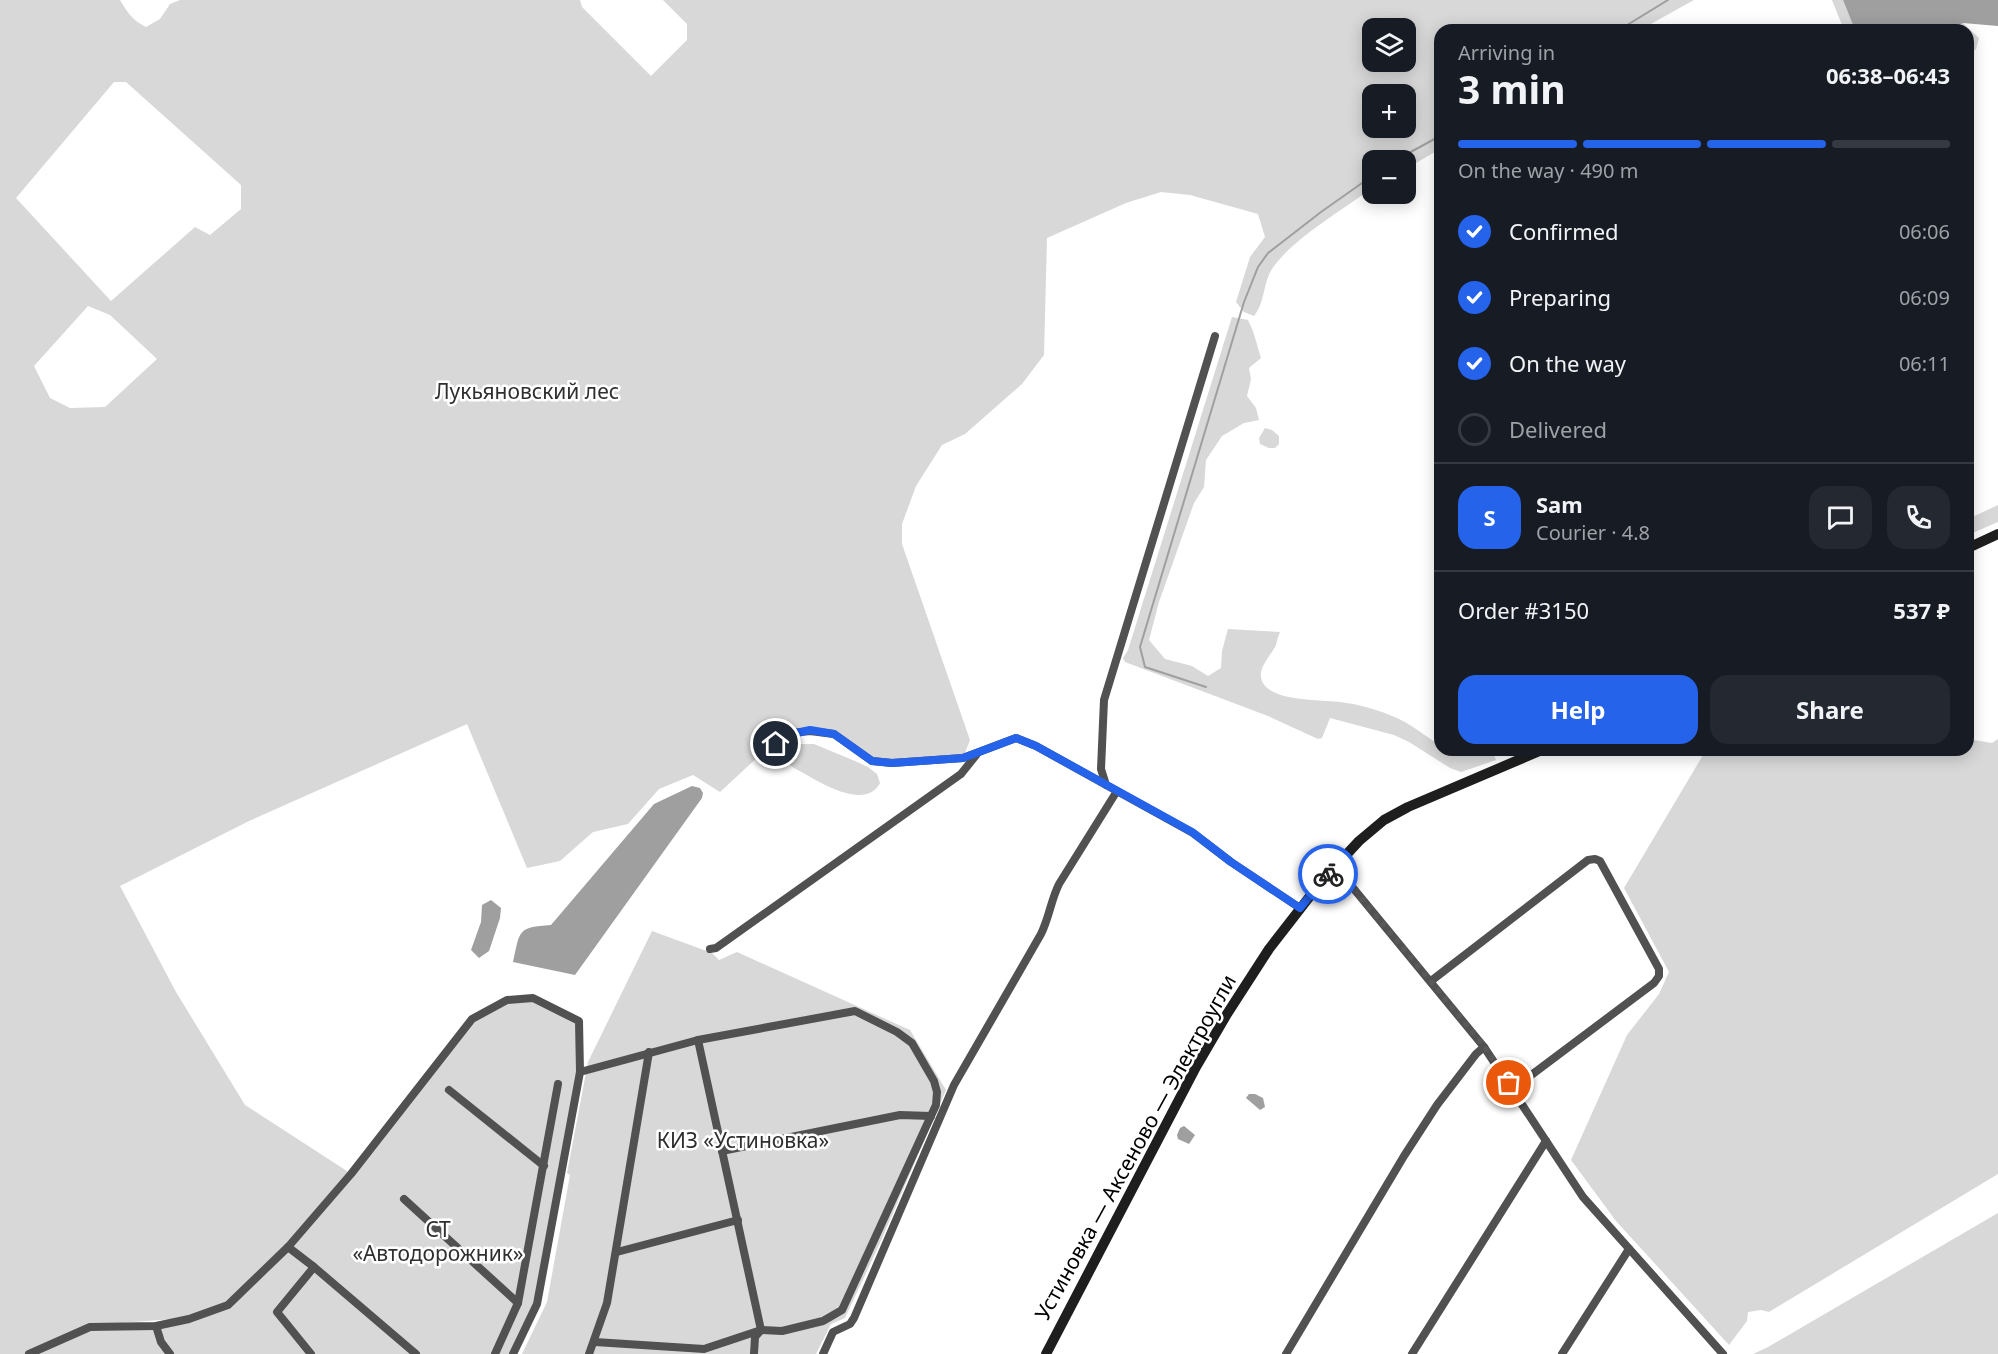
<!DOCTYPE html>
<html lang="en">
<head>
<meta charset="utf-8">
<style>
	:root { --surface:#171b24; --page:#242831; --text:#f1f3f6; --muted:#9ea1a6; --line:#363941; --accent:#2563eb }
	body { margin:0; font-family:"Noto Sans",sans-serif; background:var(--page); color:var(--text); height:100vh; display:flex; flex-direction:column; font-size:22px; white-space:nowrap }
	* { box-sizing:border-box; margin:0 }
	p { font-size:20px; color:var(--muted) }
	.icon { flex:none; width:33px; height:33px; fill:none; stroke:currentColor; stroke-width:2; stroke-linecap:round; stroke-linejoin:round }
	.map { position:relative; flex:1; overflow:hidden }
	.panel { position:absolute; left:1434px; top:24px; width:540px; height:732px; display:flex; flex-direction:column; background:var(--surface); border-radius:18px; box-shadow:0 3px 15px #0003 }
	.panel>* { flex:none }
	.fabs { position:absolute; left:1362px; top:18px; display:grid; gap:12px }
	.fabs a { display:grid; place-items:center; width:54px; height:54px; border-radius:12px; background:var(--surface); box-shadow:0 3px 15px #0003; font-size:30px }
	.pin { position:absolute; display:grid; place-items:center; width:51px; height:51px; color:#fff; margin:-26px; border:3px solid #fff; border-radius:50%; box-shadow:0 2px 6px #0007 }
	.courier { position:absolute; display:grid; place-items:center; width:60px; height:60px; margin:-30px; border:4px solid #2563eb; border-radius:50%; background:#fff; color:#222; box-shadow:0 2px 8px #0007 }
	.head em { font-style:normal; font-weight:700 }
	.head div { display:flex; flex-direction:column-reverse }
	.head { display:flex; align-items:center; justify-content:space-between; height:102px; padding:0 24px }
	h1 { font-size:39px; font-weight:700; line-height:45px }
	.bar { display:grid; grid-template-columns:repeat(4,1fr); gap:9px 6px; align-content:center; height:72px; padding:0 24px }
	.bar i { height:8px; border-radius:4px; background:var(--line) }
	.bar .on { background:var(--accent) }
	.bar p { grid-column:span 4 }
	.line { display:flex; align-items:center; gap:15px; padding:0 24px; border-top:2px solid var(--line) }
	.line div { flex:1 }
	.round { display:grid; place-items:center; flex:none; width:63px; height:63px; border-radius:18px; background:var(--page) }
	ol { padding:0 24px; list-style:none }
	li { display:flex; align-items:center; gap:18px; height:66px }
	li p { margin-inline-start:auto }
	li .icon { padding:6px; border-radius:50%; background:var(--accent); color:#fff; stroke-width:4 }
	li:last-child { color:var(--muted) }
	li i { width:33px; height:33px; border:3px solid var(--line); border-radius:50% }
	.primary-button { display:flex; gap:12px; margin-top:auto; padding:12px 24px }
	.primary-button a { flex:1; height:69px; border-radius:18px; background:var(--accent); color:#fff; font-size:24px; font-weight:700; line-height:69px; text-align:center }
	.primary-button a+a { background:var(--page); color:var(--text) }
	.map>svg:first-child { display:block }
	.green { fill:#d8d8d8; fill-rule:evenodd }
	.water { fill:#9f9f9f }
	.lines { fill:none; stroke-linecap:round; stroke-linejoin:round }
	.stream { stroke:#9f9f9f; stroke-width:2 }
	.minor { stroke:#515151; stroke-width:8 }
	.secondary { stroke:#1e1e1e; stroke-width:10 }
	.done { stroke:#595959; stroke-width:6; stroke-dasharray:0 10.8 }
	.route { stroke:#2563eb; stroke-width:8 }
	.labels { text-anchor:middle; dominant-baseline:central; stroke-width:5; stroke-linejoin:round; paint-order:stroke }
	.park-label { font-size:21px; fill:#2f2f2f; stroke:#fff }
	.street-label { font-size:21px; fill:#000; stroke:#fff }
</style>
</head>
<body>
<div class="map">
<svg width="1998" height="1354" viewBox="0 0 1998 1354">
	<rect width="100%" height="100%" fill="#fff"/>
	<g class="green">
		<path d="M0 0H120C127 12 133 21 146 27L160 19 170 4 180 0H580L582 7 651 76 687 40V24L663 0H1694L1640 30H1440V149L1406 169V160H1372V188C1343 210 1292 239 1272 269 1263 283 1265 303 1254 316L1244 312 1236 302 1250 257 1265 237 1258 214 1190 195 1161 192 1126 203 1047 238 1044 355 1022 384 965 434 942 445 916 486 902 524V544L970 740 963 758 872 761 834 734 792 733 760 755 720 792 693 775 659 789 628 824 593 832 560 861 527 868 467 724 249 821 120 886 176 992 245 1105 350 1173 276 1257 227 1304 189 1318 89 1325 25 1354H0ZM1372 28H1406V62H1372ZM114 82H126L241 185V209L210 235 195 227 111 301 16 198ZM1372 94H1406V128H1372ZM88 306 110 315 157 359 105 407 70 408 50 398 34 366Z"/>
		<polygon points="1832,0 1843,0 1855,30 1844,30"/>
		<polygon points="1963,23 1979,38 1976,49 1968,56 1968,30 1947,30"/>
		<path d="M1232 317 1248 320 1253 331 1261 358 1249 368 1251 379 1247 396 1256 408 1259 420 1244 423 1222 436 1206 460 1204 487 1194 503 1159 602 1149 640 1165 659 1192 666 1208 676 1221 668 1222 651 1228 629 1280 632C1278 636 1277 641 1276 645 1271 656 1255 670 1263 683 1275 703 1327 699 1347 703 1366 706 1388 713 1405 722 1417 729 1428 738 1440 745V750L1469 753 1478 750H1492L1496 760 1461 772 1450 768 1409 742 1394 735 1330 718 1322 738 1318 739 1268 716 1125 662 1123 658 1128 650Z"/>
		<polygon points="1265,428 1272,430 1279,436 1279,444 1275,448 1269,448 1260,444 1259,438"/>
		<polygon points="1998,505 1998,522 1968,535 1968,519"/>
		<polygon points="1968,739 1992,743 1998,739 1998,1174 1769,1312 1761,1310 1748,1312 1747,1321 1729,1345 1616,1221 1571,1160 1627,1035 1659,994 1669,972 1624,888 1706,750 1968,750"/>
		<path d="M798 744H814L855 761 868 767 877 774 880 783C866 810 822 784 805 774 800 771 793 768 789 764 785 760 784 756 784 751Z"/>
		<polygon points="652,931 712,953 719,960 737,952 910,1030 946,1090 880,1243 845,1318 831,1324 816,1354 522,1354 547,1302 570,1175 567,1173 588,1062"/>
		<polygon points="533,998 579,1021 580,1072 537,1304 513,1354 32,1354 91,1331 157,1329 229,1307 289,1248 472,1019 507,1000"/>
		<polygon points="1998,1213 1998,1354 1753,1354 1768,1347"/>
	</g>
	<g class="water">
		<polygon points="1843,0 1998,0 1998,26 1963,23 1947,30 1855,30"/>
		<path d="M692 786 700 788 703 793 702 798 575 975 513 962C520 931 517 927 551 925L654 804Z"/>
		<polygon points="491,900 501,908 500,918 489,951 479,958 471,950 481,922 482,905"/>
		<polygon points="1249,1094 1255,1094 1263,1098 1265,1107 1260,1110 1246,1098"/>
		<polygon points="1184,1126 1195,1135 1189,1144 1178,1139 1177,1135 1180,1128"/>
	</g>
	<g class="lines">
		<g class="stream">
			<polyline points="1619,30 1668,0"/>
			<polyline points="1396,160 1440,136"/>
			<polyline points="1206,687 1145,667 1140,647 1244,302 1258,267 1268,253 1321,212 1372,176"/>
		</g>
		<g class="minor">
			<polyline points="760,755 792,733 810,731 834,734 872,761 892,763 963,758 1016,738 1036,746 1117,791"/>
			<polyline points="1106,785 1101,769 1104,700 1215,336"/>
			<polyline points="1335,866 1484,1047 1583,1197 1723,1354"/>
			<polyline points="710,949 716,948 961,774 977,754"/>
			<polyline points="1431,981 1588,860 1595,859 1600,861 1659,969 1659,976 1654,983 1530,1076"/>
			<polyline points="698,1040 761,1330 755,1337 754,1354"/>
			<polyline points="580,1072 698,1040 855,1011 897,1032 912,1043 934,1081 937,1092 936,1105 842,1310 823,1321 782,1331 761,1330 704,1349 595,1342"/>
			<polyline points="449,1090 544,1166"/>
			<polyline points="722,1151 900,1115 931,1116"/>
			<polyline points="404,1199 518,1303"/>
			<polyline points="288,1247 314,1267 416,1354"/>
			<polyline points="617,1252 738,1220"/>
			<polyline points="156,1326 161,1342 170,1354"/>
			<polyline points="29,1354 90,1327 156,1326 189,1319 228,1305 288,1247 351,1174 472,1019 507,1000 533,998 579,1021 580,1072 537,1304 513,1354"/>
			<polyline points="311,1354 277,1312 314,1267"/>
			<polyline points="495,1354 518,1303 558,1084"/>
			<polyline points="589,1354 607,1303 649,1052"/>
			<path d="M823 1354 833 1332 850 1324 854 1318 954 1085 1041 934C1049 918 1051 900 1059 884L1117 791 1193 833 1231 862 1300 908"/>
			<polyline points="1286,1354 1404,1156 1437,1105 1476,1054 1484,1047"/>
			<polyline points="1412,1354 1546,1141"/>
			<polyline points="1562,1354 1629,1249"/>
		</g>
		<g class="secondary">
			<polyline points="1968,548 1998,534"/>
			<polyline points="1046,1354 1196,1067 1227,1014 1269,949 1321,882 1359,841 1384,820 1408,807 1542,750"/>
		</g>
	</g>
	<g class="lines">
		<polyline class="done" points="1328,874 1335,866 1485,1047 1509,1083"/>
		<polyline class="route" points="776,744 792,734 810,730 834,734 872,761 892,763 963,758 1016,738 1036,746 1192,832 1231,862 1300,908 1328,874"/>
	</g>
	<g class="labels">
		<g class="park-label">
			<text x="527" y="391">Лукьяновский лес</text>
			<text x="743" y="1140">КИЗ «Устиновка»</text>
			<text x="438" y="1229">СТ<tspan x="438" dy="24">«Автодорожник»</tspan></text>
		</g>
		<g class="street-label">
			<text transform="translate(1135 1147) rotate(-61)">Устиновка — Аксеново — Электроугли</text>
		</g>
	</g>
</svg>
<div class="fabs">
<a><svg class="icon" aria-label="layers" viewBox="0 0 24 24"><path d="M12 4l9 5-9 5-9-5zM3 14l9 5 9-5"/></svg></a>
<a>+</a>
<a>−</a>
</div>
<div class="pin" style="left:1509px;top:1083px;background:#ea580c"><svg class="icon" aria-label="bag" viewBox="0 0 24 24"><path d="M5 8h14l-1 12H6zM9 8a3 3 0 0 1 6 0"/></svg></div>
<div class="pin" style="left:776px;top:744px;background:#1f2937"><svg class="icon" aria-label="home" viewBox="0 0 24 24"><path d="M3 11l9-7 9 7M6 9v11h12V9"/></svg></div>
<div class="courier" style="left:1328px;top:874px"><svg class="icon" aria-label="bike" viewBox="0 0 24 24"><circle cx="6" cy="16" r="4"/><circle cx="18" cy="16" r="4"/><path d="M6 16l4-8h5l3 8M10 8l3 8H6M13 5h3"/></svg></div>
<section class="panel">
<div class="head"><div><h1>3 min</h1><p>Arriving in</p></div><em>06:38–06:43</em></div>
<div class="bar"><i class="on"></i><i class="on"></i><i class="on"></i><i></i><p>On the way · 490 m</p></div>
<ol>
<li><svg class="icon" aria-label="check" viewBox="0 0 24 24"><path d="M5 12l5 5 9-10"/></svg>Confirmed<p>06:06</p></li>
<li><svg class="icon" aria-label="check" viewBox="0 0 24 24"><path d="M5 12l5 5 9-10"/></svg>Preparing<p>06:09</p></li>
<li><svg class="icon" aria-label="check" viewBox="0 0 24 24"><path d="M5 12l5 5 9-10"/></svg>On the way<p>06:11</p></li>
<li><i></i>Delivered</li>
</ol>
<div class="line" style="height:108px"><b class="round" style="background:var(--accent);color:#fff">S</b><div><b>Sam</b><p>Courier · 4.8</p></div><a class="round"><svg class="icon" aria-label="chat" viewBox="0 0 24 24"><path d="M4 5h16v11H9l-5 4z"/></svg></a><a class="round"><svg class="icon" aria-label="phone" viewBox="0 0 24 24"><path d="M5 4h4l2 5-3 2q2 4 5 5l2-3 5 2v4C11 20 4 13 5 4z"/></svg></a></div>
<div class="line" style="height:78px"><div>Order #3150</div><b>537 ₽</b></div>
<div class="primary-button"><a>Help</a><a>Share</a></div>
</section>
</div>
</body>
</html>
